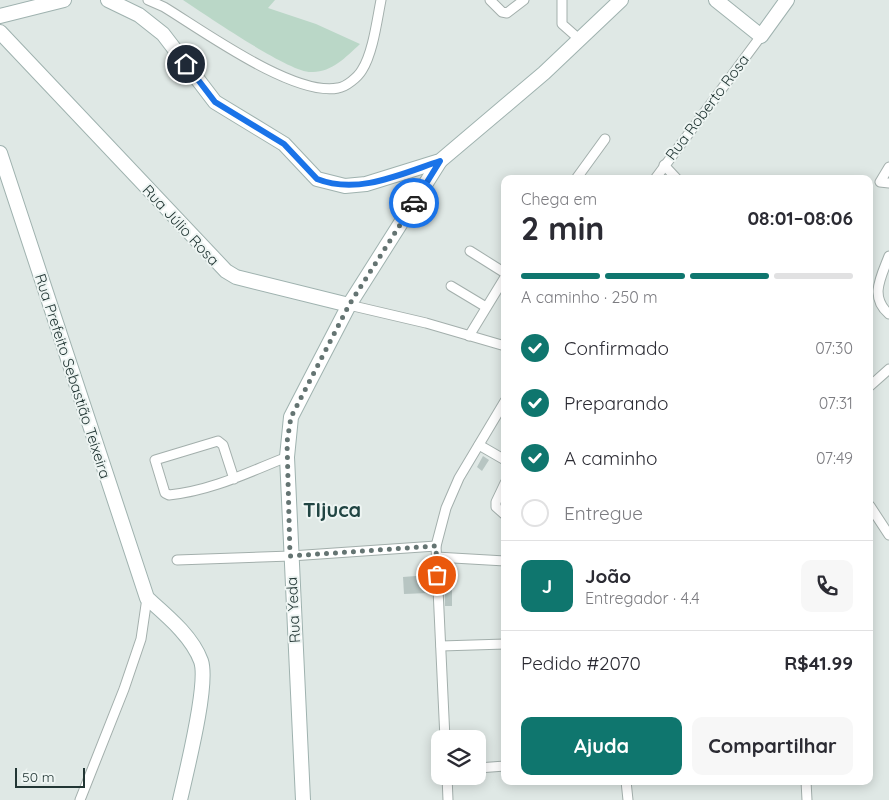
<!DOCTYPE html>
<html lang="pt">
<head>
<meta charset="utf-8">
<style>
	:root { --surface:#fff; --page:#f7f7f7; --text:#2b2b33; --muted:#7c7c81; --line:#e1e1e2; --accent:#0f766e }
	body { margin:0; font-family:Quicksand,sans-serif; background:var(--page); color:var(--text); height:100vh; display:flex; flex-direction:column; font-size:19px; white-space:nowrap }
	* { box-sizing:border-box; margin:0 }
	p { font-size:16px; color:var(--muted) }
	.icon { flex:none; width:28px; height:28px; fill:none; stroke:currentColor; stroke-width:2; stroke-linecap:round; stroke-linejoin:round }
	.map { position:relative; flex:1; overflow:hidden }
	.panel { position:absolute; left:501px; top:175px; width:372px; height:610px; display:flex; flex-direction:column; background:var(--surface); border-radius:10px; box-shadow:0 2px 12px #0003 }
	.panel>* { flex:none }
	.buttons { position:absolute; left:431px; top:730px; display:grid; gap:10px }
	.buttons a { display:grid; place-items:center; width:55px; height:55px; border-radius:10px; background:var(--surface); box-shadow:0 2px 12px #0003; font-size:25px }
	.scale { position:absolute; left:15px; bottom:12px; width:70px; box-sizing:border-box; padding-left:5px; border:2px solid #223634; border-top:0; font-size:14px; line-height:18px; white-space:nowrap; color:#223634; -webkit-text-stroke:4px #eef5f3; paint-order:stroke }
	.pin { position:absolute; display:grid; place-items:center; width:42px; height:42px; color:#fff; margin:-21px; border:2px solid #fff; border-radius:50%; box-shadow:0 1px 5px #0007 }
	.courier { position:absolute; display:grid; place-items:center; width:50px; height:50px; margin:-25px; border:4px solid #1a73e8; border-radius:50%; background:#fff; color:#222; box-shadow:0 1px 6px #0007 }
	.overview em { font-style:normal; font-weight:700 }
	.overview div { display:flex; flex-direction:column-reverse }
	.overview { display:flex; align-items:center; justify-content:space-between; height:85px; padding:0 20px }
	h1 { font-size:32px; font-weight:700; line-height:38px }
	.bar { display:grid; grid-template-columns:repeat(4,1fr); gap:8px 5px; align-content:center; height:60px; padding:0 20px }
	.bar i { height:6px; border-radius:4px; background:var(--line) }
	.bar .selected { background:var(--accent) }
	.bar p { grid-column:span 4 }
	.line { display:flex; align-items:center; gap:12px; padding:0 20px; border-top:1px solid var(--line) }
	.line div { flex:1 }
	.round { display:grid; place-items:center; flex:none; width:52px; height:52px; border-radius:10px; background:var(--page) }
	ol { padding:0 20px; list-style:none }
	li { display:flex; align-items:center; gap:15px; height:55px }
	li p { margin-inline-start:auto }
	li .icon { padding:5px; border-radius:50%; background:var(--accent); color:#fff; stroke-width:4 }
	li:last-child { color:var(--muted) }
	li i { width:28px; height:28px; border:2px solid var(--line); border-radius:50% }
	.button { display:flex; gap:10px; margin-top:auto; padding:10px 20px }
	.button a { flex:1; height:58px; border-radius:10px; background:var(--accent); color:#fff; font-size:20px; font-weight:700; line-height:58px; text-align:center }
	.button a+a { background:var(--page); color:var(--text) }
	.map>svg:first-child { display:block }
	.green { fill:#bad7c7 }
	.building { fill:#b7c5c2 }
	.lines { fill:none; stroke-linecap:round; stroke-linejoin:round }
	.street-casing { stroke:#a3afac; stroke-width:11 }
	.secondary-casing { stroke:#9fb2af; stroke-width:16 }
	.street { stroke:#fff; stroke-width:9 }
	.secondary { stroke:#fff; stroke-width:14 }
	.done { stroke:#647472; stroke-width:5; stroke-dasharray:0 9 }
	.route { stroke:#1a73e8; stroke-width:6 }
	.labels { text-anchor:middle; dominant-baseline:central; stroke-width:4; stroke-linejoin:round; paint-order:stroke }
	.street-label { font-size:15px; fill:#223634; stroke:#eef5f3 }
	.district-label { font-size:20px; font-weight:bold; fill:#214543; stroke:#eef5f3 }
</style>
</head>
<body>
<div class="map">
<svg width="889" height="800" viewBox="0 0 889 800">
	<rect width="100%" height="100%" fill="#dfe8e5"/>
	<path class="green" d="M183 0H275L268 8 316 24 360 44C346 57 331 73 311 72 288 72 206 15 183 0Z"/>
	<g class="building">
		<polygon points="483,456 489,460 482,471 477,467"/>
		<polygon points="428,575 429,593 404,594 403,577"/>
		<rect x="445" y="585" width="7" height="21"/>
	</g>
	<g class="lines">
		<g class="street-casing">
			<g id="street">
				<path d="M148 0 164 7C202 30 294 97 338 88 346 87 358 77 362 70 373 53 377 20 381 0"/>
				<polyline points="490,0 502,12 507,13 524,0"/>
				<polyline points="562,0 562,24 579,39"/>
				<polyline points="664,165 677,179"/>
				<polyline points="889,167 880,182 889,183"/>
				<polyline points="576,179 605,139"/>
				<polyline points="655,179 761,36"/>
				<polyline points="470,251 505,273"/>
				<path d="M889 256C881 277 869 297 889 314"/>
				<polyline points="451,286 486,307"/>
				<polyline points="349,305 426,323 505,346"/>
				<polyline points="469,336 505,277"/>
				<polyline points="870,386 889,369"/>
				<polyline points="479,445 505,460"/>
				<path d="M234 479 223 445 218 441 155 460 165 493 169 495C211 491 249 472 287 457"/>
				<polyline points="505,483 496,502 496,507 505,515"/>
				<polyline points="870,506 889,535"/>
				<polyline points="436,557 505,561"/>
				<polyline points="177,560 291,556 436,546"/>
				<polyline points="441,646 505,644"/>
				<polyline points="445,739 436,546 446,508 459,478 505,401"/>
				<polyline points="478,768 505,766"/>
				<polyline points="447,776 448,800"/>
				<polyline points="626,781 628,800"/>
				<polyline points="806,781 807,800"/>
				<polyline points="80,800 124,689 141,639 147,598"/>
			</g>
		</g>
		<g class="secondary-casing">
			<g id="secondary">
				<polyline points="108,0 139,15 163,34 215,102 284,144 317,179 345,186 366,184 440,161 544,73 621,0"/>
				<polyline points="716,0 761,36 787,0"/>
				<polyline points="0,16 64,0"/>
				<polyline points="0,32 226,271 236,277 349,305"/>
				<path d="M0 153 147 598C166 615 192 636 201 661 209 684 186 773 180 800"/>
				<polyline points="303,800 287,457 291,417 308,384 349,305 440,161"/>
			</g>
		</g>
		<use href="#street" class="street"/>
		<use href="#secondary" class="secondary"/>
	</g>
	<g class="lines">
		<polyline class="done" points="414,203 349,305 291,417 287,442 290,556 436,546 437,575"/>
		<path class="route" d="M186 64 215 102 284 144 317 179C358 195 401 174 440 161L414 203"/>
	</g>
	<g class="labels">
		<g class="street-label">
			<text transform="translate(707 107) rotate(-53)">Rua Roberto Rosa</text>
			<text transform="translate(181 225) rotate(47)">Rua Júlio Rosa</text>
			<text transform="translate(73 376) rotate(72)">Rua Prefeito Sebastião Teixeira</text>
			<text transform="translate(293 610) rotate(-93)">Rua Yeda</text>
		</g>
		<g class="district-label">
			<text x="332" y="509">TIjuca</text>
		</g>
	</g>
</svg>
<div class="buttons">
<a><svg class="icon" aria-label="layers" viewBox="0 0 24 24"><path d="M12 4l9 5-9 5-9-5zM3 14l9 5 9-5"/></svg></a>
</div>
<div class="scale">50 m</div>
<div class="pin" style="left:437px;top:575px;background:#ea580c"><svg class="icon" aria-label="bag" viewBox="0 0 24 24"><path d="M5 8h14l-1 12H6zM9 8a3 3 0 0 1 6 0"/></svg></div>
<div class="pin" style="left:186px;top:64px;background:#1f2937"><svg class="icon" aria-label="home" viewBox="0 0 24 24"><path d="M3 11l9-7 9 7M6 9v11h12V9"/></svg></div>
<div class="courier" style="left:414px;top:203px"><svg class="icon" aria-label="car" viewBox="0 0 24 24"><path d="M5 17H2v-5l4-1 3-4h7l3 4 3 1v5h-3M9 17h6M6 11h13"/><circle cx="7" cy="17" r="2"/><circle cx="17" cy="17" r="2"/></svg></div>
<section class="panel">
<div class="overview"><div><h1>2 min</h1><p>Chega em</p></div><em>08:01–08:06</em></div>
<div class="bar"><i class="selected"></i><i class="selected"></i><i class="selected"></i><i></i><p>A caminho · 250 m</p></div>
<ol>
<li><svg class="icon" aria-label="check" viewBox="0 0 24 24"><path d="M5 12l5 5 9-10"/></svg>Confirmado<p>07:30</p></li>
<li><svg class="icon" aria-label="check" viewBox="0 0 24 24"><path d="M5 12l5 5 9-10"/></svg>Preparando<p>07:31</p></li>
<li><svg class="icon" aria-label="check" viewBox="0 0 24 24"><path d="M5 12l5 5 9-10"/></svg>A caminho<p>07:49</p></li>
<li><i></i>Entregue</li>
</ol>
<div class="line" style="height:90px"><b class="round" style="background:var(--accent);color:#fff">J</b><div><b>João</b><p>Entregador · 4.4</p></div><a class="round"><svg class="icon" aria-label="phone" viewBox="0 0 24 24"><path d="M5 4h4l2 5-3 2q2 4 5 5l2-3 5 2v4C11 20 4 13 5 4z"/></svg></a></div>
<div class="line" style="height:65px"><div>Pedido #2070</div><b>R$41.99</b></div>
<div class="button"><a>Ajuda</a><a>Compartilhar</a></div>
</section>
</div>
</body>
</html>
